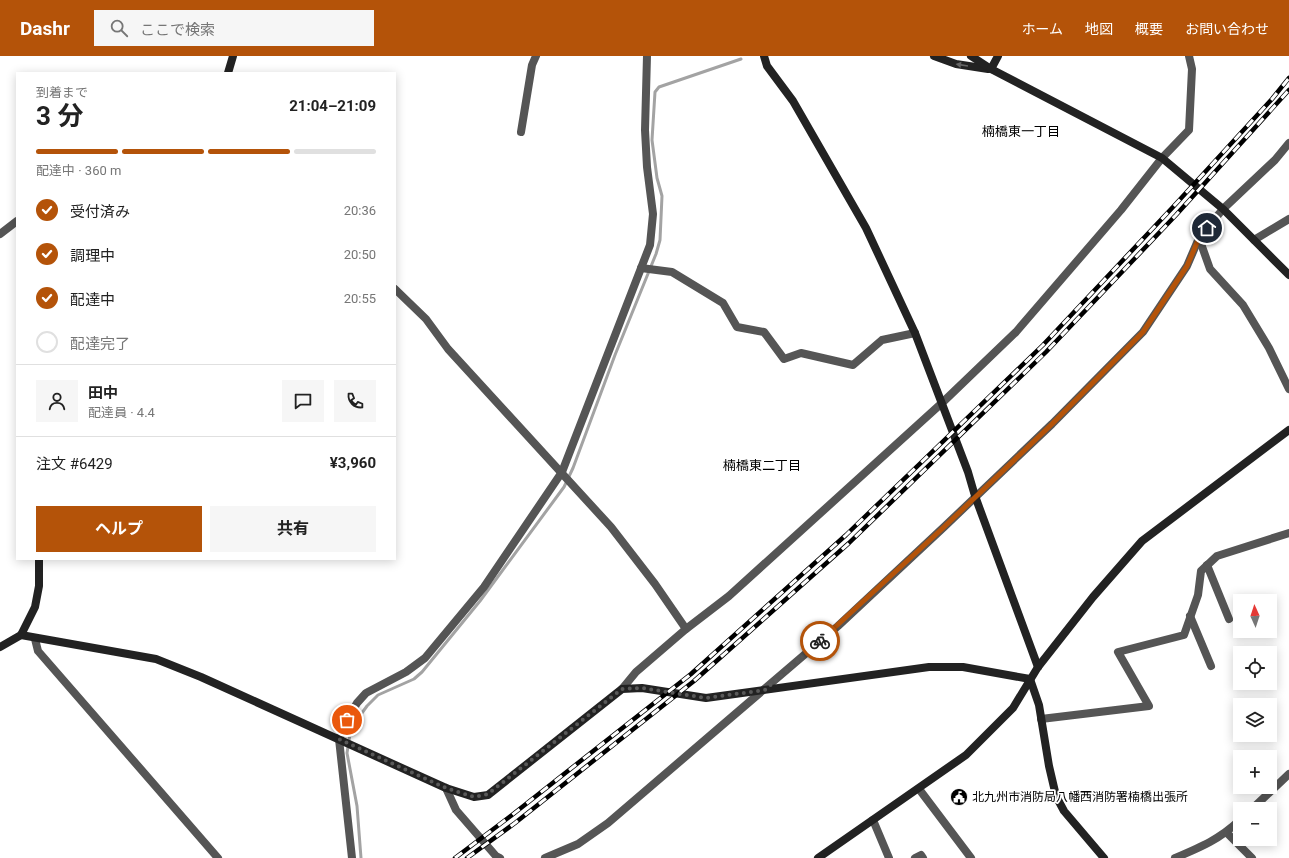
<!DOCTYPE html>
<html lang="ja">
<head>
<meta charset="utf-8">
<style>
	:root { --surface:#fff; --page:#f6f6f6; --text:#222; --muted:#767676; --line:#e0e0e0; --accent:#b45309 }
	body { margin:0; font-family:Roboto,"Noto Sans JP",sans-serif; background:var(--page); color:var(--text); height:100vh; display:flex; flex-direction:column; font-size:15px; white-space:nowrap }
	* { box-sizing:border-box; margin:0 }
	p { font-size:13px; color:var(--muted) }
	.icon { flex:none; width:22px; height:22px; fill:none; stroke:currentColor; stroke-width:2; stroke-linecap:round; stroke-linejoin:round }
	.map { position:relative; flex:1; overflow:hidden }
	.drawer { position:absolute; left:16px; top:16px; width:380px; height:488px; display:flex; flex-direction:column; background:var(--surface); border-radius:0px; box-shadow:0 2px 10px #0003 }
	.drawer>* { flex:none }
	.needle { width:26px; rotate:357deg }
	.buttons { position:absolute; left:1233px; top:538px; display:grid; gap:8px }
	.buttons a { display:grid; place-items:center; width:44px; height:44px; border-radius:0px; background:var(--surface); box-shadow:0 2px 10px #0003; font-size:20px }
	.pin { position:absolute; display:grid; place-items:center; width:34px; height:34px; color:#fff; margin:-17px; border:2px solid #fff; border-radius:50%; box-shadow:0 1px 4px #0007 }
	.courier { position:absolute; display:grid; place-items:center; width:40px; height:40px; margin:-20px; border:3px solid #b45309; border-radius:50%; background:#fff; color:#222; box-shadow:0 1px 5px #0007 }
	.head em { font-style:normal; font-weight:700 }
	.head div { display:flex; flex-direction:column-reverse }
	.head { display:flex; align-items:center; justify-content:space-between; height:68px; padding:0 20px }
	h1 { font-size:26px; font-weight:700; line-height:30px }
	.bar { display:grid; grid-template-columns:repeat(4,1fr); gap:6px 4px; align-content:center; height:48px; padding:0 20px }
	.bar i { height:5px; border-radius:3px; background:var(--line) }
	.bar .current { background:var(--accent) }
	.bar p { grid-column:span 4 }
	.line { display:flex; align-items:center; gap:10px; padding:0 20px; border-top:1px solid var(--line) }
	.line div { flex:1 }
	.round { display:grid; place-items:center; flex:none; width:42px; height:42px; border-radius:0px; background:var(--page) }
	ol { padding:0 20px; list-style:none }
	li { display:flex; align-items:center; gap:12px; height:44px }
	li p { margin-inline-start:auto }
	li .icon { padding:4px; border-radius:50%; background:var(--accent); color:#fff; stroke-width:4 }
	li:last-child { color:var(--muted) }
	li i { width:22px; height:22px; border:2px solid var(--line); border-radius:50% }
	.cta { display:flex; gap:8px; margin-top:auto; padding:8px 20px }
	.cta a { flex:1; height:46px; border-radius:0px; background:var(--accent); color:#fff; font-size:16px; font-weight:700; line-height:46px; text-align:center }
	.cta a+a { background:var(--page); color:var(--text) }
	header { display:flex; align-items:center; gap:24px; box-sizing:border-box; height:56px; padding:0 20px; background:var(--accent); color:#fff }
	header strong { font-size:19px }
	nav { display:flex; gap:22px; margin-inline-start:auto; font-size:14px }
	.search { width:280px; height:36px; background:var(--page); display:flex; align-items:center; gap:10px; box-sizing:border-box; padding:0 14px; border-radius:0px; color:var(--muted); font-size:15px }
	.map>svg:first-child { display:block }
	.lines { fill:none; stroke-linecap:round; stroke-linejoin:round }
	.stream { stroke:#a3a3a3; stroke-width:3 }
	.street { stroke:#555; stroke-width:8 }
	.secondary { stroke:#222; stroke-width:8 }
	.rail-casing { stroke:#000; stroke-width:4.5 }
	.rail { stroke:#fff; stroke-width:3; stroke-dasharray:9; stroke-linecap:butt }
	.oneway { fill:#646464 }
	.done { stroke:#595959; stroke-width:4; stroke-dasharray:0 7.2 }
	.route { stroke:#b45309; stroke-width:5 }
	.labels { text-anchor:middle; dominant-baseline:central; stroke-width:3.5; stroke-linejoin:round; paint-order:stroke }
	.poi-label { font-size:12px; fill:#000; stroke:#fff; text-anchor:start }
	.neighbourhood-label { font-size:13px; fill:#000; stroke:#fff }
</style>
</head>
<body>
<header>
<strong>Dashr</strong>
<div class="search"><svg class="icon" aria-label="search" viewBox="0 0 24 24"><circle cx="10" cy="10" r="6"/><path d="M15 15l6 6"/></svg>ここで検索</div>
<nav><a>ホーム</a><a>地図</a><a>概要</a><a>お問い合わせ</a></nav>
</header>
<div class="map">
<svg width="1289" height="802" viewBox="0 0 1289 802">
	<rect width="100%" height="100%" fill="#fff"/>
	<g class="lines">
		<polyline class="stream" points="361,802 357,750 347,697 351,672 367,650 378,639 414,623 422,616 480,545 564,431 573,412 615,299 656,198 660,184 662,140 657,122 652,84 655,36 659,31 741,3"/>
		<g class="street">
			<polyline points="521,76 532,9 536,0"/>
			<polyline points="0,178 17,165"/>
			<polyline points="1199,182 1210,213 1243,249 1269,292 1289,333"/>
			<polyline points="1254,184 1289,163"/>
			<polyline points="641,212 672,216 723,247 737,271 764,276 784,303 801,297 853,309 882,284 915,277"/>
			<polyline points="395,233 426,263 448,293 611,471 655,528 686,573"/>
			<polyline points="1207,509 1229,563"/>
			<polyline points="1190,560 1211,610"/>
			<polyline points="35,583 38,595 218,802"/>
			<polyline points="622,633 636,616 686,573 729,540 943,346 1016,276 1121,154 1162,102 1189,74 1192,13 1189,0"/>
			<polyline points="1041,663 1149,650 1118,596 1184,579 1198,539 1201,515 1217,500 1289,477"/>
			<polyline points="446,732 456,754 496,800 500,802"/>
			<polyline points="919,733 971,802"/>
			<polyline points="1252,753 1289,718"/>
			<polyline points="873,764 889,802"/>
			<polyline points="1227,777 1252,802"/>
			<polyline points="352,802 339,683 347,664 357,647 366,637 406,616 425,602 484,531 562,416 650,189 653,158 647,111 645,74 647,0"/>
			<polyline points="545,802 578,788 608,767 838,570 944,471 1052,368 1143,276 1187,210 1199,182 1223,153 1275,104 1289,87"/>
			<polyline points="915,802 921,799 923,802"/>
			<path d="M1175 802C1201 791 1220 783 1240 764"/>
		</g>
		<g class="secondary">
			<polyline points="764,0 767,10 793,45 866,172 915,277 968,416 975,440 1038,611"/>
			<polyline points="934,0 956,8 988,13"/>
			<polyline points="971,0 991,13 1162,102 1223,153 1289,219"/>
			<polyline points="991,13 998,0"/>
			<polyline points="228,17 233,0"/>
			<polyline points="21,579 156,603 201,621 446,732 474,741 488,739 622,633 642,632 706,642 929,611 963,611 1030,623"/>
			<polyline points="0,591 21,579 35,551 39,530 39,503"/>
			<polyline points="1030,623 1039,649 1049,710 1056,740 1064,755 1104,802"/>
			<polyline points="818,802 966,699 1013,652 1038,611 1093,541 1142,485 1289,374"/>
		</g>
		<g class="rail-casing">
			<g id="rail">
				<polyline points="455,802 512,759 691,618 846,479 1043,289 1173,151 1272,43 1289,22"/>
				<polyline points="467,802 515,767 694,625 849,487 1046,296 1176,159 1289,34"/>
			</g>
		</g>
		<use href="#rail" class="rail"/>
	</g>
	<defs><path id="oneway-solid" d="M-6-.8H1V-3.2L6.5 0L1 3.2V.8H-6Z"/></defs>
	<use class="oneway" href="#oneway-solid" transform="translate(962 9) rotate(-171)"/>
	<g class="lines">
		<polyline class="done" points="347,664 339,683 446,732 474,741 488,738 622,633 642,632 706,642 765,634 820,585"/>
		<polyline class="route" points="820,585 944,471 1052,368 1143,276 1187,210 1199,182 1207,172"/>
	</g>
	<defs>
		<g id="civic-disc" transform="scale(0.9)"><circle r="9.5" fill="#000" stroke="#fff"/><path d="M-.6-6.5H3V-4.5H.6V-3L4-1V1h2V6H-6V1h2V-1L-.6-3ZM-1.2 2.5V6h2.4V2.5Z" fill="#fff"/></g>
	</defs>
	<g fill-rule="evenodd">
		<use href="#civic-disc" x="959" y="741"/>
	</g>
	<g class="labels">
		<g class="poi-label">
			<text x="972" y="741">北九州市消防局八幡西消防署楠橋出張所</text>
		</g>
		<g class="neighbourhood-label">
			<text x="1021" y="75">楠橋東一丁目</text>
			<text x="762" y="409">楠橋東二丁目</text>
		</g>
	</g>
</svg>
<div class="buttons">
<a><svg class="needle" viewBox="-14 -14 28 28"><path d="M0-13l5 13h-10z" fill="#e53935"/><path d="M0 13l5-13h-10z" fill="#767676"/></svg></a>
<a><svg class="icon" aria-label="locate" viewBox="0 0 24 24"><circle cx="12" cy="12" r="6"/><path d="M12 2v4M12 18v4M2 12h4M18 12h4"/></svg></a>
<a><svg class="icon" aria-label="layers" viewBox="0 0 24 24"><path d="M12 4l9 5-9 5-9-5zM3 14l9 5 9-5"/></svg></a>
<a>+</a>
<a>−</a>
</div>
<div class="pin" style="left:347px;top:664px;background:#ea580c"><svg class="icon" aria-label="bag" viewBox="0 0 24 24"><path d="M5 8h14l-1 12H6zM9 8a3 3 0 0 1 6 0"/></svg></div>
<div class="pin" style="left:1207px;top:172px;background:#1f2937"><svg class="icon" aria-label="home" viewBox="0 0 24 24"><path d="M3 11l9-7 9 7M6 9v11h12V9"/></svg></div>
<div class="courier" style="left:820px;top:585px"><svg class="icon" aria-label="bike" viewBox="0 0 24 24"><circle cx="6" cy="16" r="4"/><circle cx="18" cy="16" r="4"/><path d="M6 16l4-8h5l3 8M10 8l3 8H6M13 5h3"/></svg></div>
<section class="drawer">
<div class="head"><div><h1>3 分</h1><p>到着まで</p></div><em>21:04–21:09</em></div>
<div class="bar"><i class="current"></i><i class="current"></i><i class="current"></i><i></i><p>配達中 · 360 m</p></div>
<ol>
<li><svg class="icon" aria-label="check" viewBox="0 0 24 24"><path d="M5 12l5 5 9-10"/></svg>受付済み<p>20:36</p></li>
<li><svg class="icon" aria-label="check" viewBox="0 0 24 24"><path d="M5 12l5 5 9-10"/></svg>調理中<p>20:50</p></li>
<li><svg class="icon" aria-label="check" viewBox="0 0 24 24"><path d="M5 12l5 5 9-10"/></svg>配達中<p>20:55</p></li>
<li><i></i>配達完了</li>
</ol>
<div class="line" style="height:72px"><a class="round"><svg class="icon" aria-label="person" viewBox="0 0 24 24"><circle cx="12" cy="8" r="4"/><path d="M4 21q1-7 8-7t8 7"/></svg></a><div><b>田中</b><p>配達員 · 4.4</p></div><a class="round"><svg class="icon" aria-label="chat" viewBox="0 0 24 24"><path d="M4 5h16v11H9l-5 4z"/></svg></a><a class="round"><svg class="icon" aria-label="phone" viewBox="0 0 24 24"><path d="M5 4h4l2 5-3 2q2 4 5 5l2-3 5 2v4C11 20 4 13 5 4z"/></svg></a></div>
<div class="line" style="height:52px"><div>注文 #6429</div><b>¥3,960</b></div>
<div class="cta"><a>ヘルプ</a><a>共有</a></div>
</section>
</div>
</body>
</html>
